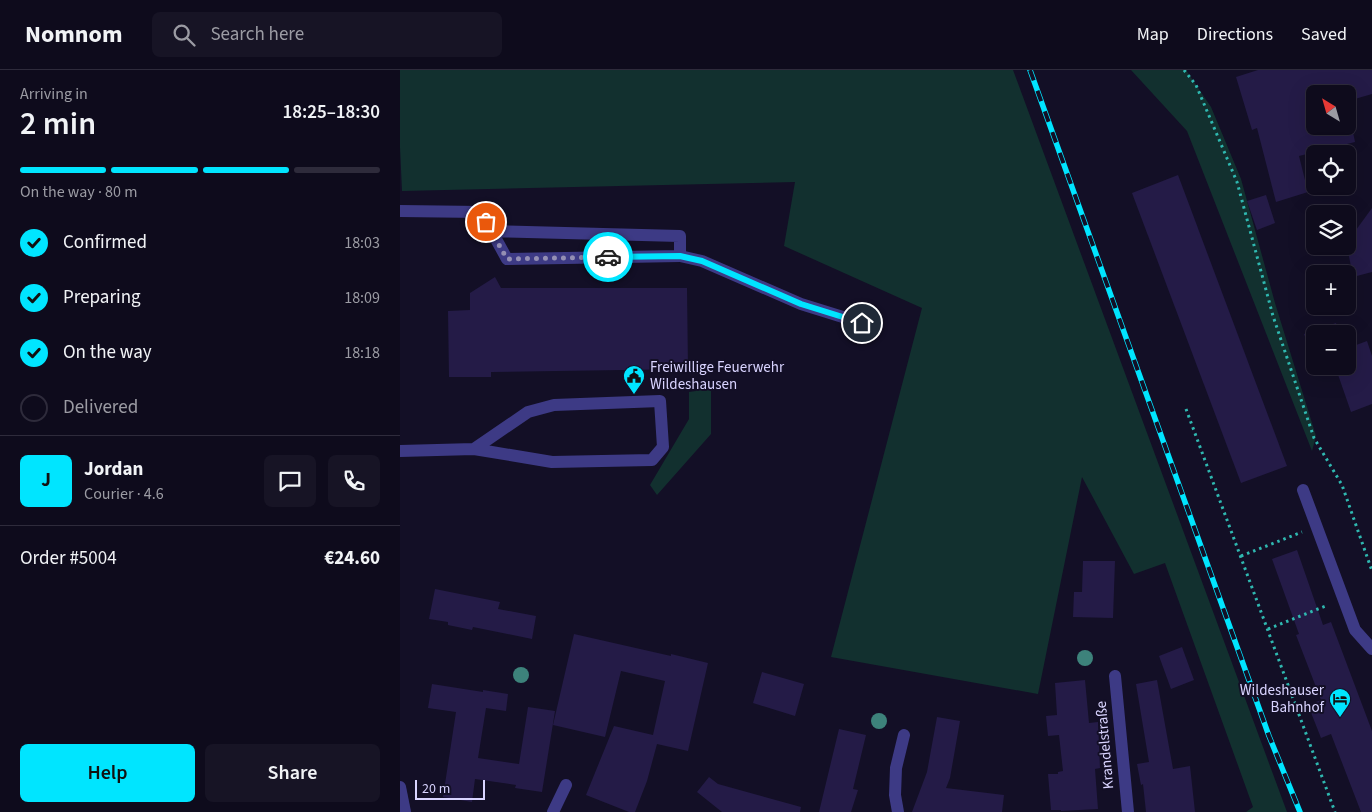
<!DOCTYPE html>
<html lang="en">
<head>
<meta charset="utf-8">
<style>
	:root { --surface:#0e0b1c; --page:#171425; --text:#f1f3f6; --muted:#9b9ba3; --line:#2e2b3b; --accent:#00e5ff }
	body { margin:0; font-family:"Source Sans 3",sans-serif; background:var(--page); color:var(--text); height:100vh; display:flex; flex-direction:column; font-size:19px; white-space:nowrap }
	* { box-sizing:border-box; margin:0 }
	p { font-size:16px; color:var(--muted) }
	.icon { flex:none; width:28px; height:28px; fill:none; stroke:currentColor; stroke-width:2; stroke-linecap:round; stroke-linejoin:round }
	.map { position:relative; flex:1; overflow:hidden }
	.drawer { display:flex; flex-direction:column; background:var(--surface); width:400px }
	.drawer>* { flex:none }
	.needle { width:32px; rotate:323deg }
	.fabs { position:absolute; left:906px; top:15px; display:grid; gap:10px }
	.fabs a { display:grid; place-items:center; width:50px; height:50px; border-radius:8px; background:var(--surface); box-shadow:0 5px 20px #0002,0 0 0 1px var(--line); font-size:25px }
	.scale { position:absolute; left:15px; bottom:12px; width:70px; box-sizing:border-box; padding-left:5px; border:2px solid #d9d4ff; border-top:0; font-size:14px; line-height:18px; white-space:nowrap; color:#d9d4ff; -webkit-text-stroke:4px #130f26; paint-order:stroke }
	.pin { position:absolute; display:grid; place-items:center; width:42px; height:42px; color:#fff; margin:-21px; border:2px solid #fff; border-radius:50%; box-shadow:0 1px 5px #0007 }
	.courier { position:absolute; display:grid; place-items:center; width:50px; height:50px; margin:-25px; border:4px solid #00e5ff; border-radius:50%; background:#fff; color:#222; box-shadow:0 1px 6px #0007 }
	.head em { font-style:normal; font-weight:600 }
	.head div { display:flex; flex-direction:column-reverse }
	.head { display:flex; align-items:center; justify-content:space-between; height:85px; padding:0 20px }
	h1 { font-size:32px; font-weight:600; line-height:38px }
	.bar { display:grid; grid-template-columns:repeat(4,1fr); gap:8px 5px; align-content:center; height:60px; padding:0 20px }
	.bar i { height:6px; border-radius:4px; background:var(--line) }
	.bar .on { background:var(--accent) }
	.bar p { grid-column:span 4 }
	.line { display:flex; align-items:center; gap:12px; padding:0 20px; border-top:1px solid var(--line) }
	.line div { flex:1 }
	.round { display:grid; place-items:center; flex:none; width:52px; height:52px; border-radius:8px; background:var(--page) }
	ol { padding:0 20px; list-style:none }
	li { display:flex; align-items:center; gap:15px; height:55px }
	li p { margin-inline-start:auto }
	li .icon { padding:5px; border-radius:50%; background:var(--accent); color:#111; stroke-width:4 }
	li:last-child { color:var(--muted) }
	li i { width:28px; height:28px; border:2px solid var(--line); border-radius:50% }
	.action { display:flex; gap:10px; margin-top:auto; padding:10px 20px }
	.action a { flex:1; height:58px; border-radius:8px; background:var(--accent); color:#111; font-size:20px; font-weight:600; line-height:58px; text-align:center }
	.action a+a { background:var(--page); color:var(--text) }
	header { display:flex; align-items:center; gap:30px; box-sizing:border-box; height:70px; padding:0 25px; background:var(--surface); border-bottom:1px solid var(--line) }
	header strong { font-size:24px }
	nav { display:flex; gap:28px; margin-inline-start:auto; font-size:18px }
	.search { width:350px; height:45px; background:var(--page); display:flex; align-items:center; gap:12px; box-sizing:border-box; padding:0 18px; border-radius:8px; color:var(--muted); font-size:19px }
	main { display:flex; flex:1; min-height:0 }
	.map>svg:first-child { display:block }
	.green { fill:#12302f }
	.building { fill:#241b47 }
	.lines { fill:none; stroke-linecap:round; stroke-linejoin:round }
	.path { stroke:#2fb8b0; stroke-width:3; stroke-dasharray:2.5 4; stroke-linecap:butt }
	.service { stroke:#3d3a85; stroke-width:12 }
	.minor { stroke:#3d3a85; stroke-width:12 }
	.rail-casing { stroke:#00e5ff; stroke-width:5.5 }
	.rail { stroke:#130f26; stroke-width:4; stroke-dasharray:11; stroke-linecap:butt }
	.tree { fill:#3d827b }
	.done { stroke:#948fb3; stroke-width:5; stroke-dasharray:0 9 }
	.route { stroke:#00e5ff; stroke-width:6 }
	.labels { text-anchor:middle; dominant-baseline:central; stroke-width:4; stroke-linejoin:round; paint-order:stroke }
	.poi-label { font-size:15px; fill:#d9d4ff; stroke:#130f26; text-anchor:start }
	.street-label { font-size:15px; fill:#d9d4ff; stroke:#130f26 }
</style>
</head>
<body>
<header>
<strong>Nomnom</strong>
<div class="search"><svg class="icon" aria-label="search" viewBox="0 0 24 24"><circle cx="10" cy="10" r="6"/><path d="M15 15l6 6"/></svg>Search here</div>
<nav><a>Map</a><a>Directions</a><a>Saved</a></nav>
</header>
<main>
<section class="drawer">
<div class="head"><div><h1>2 min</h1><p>Arriving in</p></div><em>18:25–18:30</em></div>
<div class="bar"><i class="on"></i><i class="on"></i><i class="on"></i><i></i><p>On the way · 80 m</p></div>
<ol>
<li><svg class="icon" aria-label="check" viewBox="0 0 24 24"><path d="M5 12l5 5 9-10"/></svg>Confirmed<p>18:03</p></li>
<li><svg class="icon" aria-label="check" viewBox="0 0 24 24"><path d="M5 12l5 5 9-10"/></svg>Preparing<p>18:09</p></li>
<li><svg class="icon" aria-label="check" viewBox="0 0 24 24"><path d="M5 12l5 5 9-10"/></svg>On the way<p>18:18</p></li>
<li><i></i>Delivered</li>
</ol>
<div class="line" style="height:90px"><b class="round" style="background:var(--accent);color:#111">J</b><div><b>Jordan</b><p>Courier · 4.6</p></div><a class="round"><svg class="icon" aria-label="chat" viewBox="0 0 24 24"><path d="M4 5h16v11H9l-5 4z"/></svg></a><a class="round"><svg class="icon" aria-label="phone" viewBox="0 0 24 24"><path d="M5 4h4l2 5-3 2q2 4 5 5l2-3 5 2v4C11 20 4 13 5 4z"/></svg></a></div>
<div class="line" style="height:65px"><div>Order #5004</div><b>€24.60</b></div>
<div class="action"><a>Help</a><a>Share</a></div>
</section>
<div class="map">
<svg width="972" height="742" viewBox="0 0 972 742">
	<rect width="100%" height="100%" fill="#130f26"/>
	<g class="green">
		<polygon points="0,0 613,0 887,742 846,742 853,737 765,493 734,504 682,407 638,624 431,587 522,238 384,176 395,112 2,121 0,77"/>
		<polygon points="731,0 786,0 811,37 841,109 875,233 916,366 912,381 787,61"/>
		<polygon points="296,316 311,316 311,364 257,425 250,415 289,349 289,322 296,321"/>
	</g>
	<g class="building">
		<polygon points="858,0 972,0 972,24 948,31 948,24 915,24 915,56 948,56 948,37 955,72 899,86 908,122 876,132 857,58 852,60 836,7"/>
		<polygon points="778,105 887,396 841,413 732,123"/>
		<polygon points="866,125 875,153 857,160 847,131"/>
		<polygon points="972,138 972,202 953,207 947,176 948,171"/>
		<polygon points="95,207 101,218 287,218 288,299 91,302 91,307 49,307 48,241 70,240 70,223"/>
		<polygon points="936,253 939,264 915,264 915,284 912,285 904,264"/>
		<polygon points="967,271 972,286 972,334 951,342 935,296 948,296 948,278"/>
		<polygon points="897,480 923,555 931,552 972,661 972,742 961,742 931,664 921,668 908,635 921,630 896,565 899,564 872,489"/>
		<polygon points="683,491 715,491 713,548 673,547 674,522 682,522"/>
		<polygon points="35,519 100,532 98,539 136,546 132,569 73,557 72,560 48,555 48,552 29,549"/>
		<polygon points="174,564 271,586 271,584 308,593 288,681 257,674 247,711 235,742 229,742 186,725 214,656 253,665 265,611 221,601 205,667 153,655"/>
		<polygon points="782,577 794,610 771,619 759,586"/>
		<polygon points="362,602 404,614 395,646 353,633"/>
		<polygon points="685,610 689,653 698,652 700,698 695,699 698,739 661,741 661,740 651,740 648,704 658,704 658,702 663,701 659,665 648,666 646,646 657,645 655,613"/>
		<polygon points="757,610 773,699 790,696 795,742 746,742 743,714 741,715 737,694 749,692 736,614"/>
		<polygon points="32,614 83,622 83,620 108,624 106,641 86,638 78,688 119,694 128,637 155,641 142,722 115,718 116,715 75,709 72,732 43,727 56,642 28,638"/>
		<polygon points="537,647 560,651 550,708 546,718 604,725 602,742 512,742 527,702"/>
		<polygon points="439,659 466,665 453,719 458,720 451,742 419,742"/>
		<polygon points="309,707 318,714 401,737 400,742 322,742 297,722"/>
	</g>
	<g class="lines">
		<g class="path">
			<polyline points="784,0 796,15 837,112 873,246 914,368 942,415 972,501"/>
			<polyline points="786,339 935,742"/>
			<polyline points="841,486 902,462"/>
			<polyline points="868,559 928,535"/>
		</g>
		<g class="service">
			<polyline points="0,141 81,142 107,189 280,186 280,166 91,161"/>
			<polyline points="280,186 302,191 401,234 462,253"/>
			<polyline points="0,381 74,379 152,392 252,390 263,377 260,331 154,335 128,342 74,379"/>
			<polyline points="903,420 955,560 972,579"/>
			<polyline points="153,742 166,715"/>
			<polyline points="498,742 495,725 496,698 504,665"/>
		</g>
		<g class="minor">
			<polyline points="715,606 728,742"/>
			<polyline points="0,717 5,742"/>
		</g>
		<g class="rail-casing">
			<polyline id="rail" points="630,0 869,666 900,742"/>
		</g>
		<use href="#rail" class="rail"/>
	</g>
	<g class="tree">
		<circle cx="685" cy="588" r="8"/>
		<circle cx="121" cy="605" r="8"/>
		<circle cx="479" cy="651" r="8"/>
	</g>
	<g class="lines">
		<polyline class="done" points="86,152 107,189 208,187"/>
		<polyline class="route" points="208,187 280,186 302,191 401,234 462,253"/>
	</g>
	<defs>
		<g id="civic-pin" transform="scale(1.125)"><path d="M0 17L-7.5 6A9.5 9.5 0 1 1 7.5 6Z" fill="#00e5ff" stroke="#130f26"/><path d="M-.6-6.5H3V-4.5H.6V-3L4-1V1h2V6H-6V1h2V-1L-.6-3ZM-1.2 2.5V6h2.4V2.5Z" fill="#111"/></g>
		<g id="hotel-pin" transform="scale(1.125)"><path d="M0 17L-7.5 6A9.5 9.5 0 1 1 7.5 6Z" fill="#00e5ff" stroke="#130f26"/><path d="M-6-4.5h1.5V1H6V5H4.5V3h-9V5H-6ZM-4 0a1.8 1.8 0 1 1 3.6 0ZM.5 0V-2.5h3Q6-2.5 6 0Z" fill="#111"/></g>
	</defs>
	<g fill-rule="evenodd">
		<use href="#civic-pin" x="234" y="306"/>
		<use href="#hotel-pin" x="940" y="629"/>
	</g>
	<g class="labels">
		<g class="poi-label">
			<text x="250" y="297">Freiwillige Feuerwehr<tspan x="250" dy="17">Wildeshausen</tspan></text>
			<text x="924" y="620" text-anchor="end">Wildeshauser<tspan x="924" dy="17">Bahnhof</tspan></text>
		</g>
		<g class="street-label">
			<text transform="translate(705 675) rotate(-95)">Krandelstraße</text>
		</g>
	</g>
</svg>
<div class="fabs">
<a><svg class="needle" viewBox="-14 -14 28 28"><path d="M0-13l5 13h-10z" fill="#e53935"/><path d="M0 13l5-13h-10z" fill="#9b9ba3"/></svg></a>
<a><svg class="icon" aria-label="locate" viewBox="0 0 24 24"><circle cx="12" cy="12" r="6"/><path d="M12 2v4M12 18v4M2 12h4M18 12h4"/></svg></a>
<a><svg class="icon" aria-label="layers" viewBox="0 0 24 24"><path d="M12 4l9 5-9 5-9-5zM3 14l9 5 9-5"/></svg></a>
<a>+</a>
<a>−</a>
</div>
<div class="scale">20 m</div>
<div class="pin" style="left:86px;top:152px;background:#ea580c"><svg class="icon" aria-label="bag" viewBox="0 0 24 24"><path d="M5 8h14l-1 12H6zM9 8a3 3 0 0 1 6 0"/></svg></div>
<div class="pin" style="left:462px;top:253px;background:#1f2937"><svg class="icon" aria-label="home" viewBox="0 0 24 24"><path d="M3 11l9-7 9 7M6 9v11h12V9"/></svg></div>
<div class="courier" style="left:208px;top:187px"><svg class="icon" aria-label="car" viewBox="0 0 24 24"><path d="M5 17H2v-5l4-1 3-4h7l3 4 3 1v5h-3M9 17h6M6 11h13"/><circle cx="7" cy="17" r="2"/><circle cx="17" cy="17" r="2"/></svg></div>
</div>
</main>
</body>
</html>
